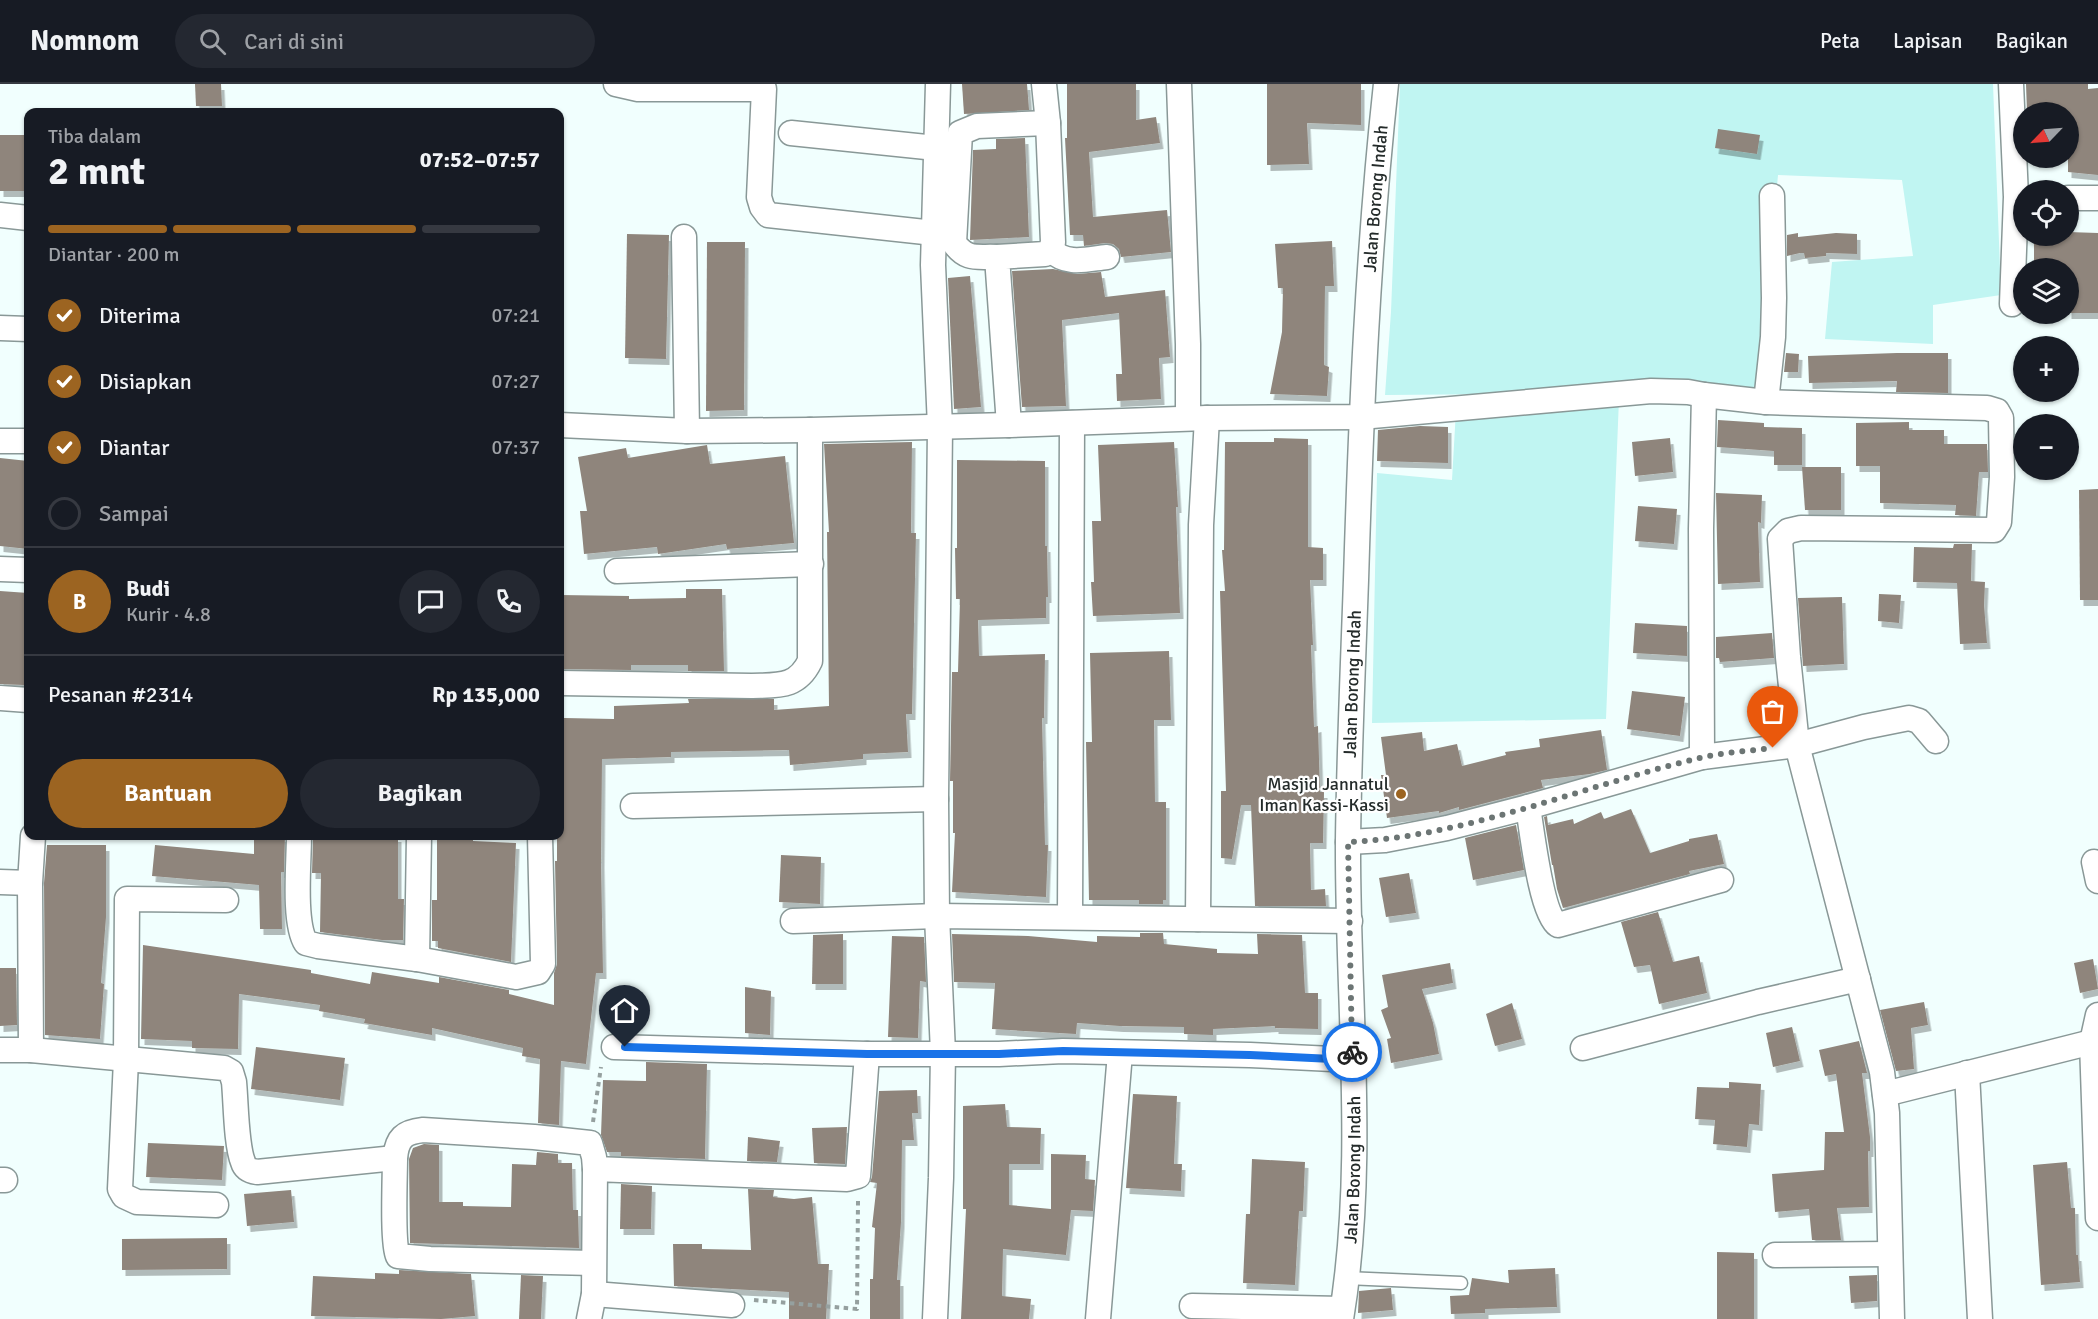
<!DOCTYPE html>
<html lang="id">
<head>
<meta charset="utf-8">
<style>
	:root { --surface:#171b24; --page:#242831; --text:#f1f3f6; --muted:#9ea1a6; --line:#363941; --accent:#9c6421 }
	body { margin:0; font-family:Signika,sans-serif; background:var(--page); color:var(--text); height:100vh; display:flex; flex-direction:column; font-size:22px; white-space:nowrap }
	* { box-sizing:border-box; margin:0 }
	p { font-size:20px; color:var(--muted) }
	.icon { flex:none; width:33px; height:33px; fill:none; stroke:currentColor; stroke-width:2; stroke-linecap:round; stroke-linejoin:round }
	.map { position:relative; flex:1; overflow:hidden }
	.sheet { position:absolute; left:24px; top:24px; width:540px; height:732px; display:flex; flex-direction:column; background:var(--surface); border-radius:12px; box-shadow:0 2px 4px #0004 }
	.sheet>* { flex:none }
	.needle { width:39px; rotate:245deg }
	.tools { position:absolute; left:2013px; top:18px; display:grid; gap:12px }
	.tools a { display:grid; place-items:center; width:66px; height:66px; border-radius:50%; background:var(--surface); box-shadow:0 2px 4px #0004; font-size:30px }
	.pin { position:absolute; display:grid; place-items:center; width:51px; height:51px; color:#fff; margin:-62px -26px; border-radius:50% 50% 50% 0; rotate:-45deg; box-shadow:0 0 6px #0007 }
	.pin .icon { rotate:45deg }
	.courier { position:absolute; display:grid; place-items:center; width:60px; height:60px; margin:-30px; border:4px solid #1a73e8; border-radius:50%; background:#fff; color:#222; box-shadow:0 2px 8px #0007 }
	.head em { font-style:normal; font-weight:700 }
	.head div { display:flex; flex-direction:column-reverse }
	.head { display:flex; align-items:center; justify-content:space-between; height:102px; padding:0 24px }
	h1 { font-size:39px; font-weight:700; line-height:45px }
	.bar { display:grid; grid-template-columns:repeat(4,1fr); gap:9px 6px; align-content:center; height:72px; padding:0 24px }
	.bar i { height:8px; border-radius:4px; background:var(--line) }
	.bar .on { background:var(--accent) }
	.bar p { grid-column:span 4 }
	.line { display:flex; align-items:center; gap:15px; padding:0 24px; border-top:2px solid var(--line) }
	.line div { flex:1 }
	.round { display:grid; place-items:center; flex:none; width:63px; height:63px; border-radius:32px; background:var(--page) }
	ol { padding:0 24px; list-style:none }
	li { display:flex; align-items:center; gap:18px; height:66px }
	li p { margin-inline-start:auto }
	li .icon { padding:6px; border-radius:50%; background:var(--accent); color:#fff; stroke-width:4 }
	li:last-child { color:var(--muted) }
	li i { width:33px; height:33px; border:3px solid var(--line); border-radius:50% }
	.action { display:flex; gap:12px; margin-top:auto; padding:12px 24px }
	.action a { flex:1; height:69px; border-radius:36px; background:var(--accent); color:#fff; font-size:24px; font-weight:700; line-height:69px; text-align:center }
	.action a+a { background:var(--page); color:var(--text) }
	header { display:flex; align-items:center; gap:36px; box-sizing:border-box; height:84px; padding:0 30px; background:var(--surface); border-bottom:2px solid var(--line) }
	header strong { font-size:28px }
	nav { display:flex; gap:33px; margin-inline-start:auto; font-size:21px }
	.search { width:420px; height:54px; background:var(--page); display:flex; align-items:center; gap:15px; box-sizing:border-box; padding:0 21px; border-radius:33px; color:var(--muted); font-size:22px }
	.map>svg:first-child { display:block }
	.green { fill:#c0f5f2 }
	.building { fill:#8f857c; filter:url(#shadow) }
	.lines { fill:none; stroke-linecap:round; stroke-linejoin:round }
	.service-casing { stroke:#899897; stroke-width:15 }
	.minor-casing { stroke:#899897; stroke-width:27 }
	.path { stroke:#95a09f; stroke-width:4; stroke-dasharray:4.5 4.5; stroke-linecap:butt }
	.service { stroke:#fff; stroke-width:12 }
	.minor { stroke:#fff; stroke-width:24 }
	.done { stroke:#6c7574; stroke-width:6; stroke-dasharray:0 10.8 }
	.route { stroke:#1a73e8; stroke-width:8 }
	.poi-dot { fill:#9c6421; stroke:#fff; stroke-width:2 }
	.labels { text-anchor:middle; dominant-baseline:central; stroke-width:4.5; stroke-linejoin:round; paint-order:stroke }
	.street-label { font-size:18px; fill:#242b2a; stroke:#fff }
	.poi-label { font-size:18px; fill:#242b2a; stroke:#fff; text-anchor:end }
</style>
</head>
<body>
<header>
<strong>Nomnom</strong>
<div class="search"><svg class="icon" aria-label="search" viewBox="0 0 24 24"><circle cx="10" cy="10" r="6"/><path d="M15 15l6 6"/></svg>Cari di sini</div>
<nav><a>Peta</a><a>Lapisan</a><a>Bagikan</a></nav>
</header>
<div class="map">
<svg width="2098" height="1235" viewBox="0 0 2098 1235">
	<defs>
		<filter id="shadow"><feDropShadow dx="3.5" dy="6" stdDeviation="0" flood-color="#0004"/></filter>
	</defs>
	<rect width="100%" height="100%" fill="#f1fffe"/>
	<g class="green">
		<polygon points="1400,0 1993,0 2001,211 1933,221 1933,260 1825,255 1832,178 1913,172 1902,96 1778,91 1758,305 1679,296 1510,310 1385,311 1391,228"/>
		<polygon points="1619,315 1606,635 1372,639 1377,389 1452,396 1456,326"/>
	</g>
	<g class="building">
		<polygon points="195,0 221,0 222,22 196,22"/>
		<polygon points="962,0 1027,0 1029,26 964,30"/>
		<polygon points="1067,0 1136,0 1136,36 1156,33 1160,59 1089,68 1093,133 1167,126 1171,168 1121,173 1119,165 1113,160 1105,159 1084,162 1083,151 1070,151 1065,54 1067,54"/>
		<polygon points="1267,0 1361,0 1361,41 1307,39 1309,80 1267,81"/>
		<polygon points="2026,0 2088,0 2088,5 2098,4 2098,91 2068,88 2068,28 2027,28"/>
		<polygon points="1718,45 1760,51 1757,70 1715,64"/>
		<rect x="0" y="51" width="28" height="56"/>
		<polygon points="1025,54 1029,153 970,156 973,66 996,65 996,55"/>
		<polygon points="2068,148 2098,149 2098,229 2068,229 2068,184 2034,184 2034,152 2068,152"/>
		<polygon points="1798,149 1798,153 1836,149 1857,150 1857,170 1826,169 1826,172 1805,174 1804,169 1800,169 1787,172 1787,151"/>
		<polygon points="627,150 669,151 666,275 625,274"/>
		<polygon points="1332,157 1334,202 1325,202 1324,281 1329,283 1327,312 1270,310 1282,248 1283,204 1278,204 1275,160"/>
		<polygon points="707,158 745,158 744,326 706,327"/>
		<polygon points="1053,185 1077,190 1101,188 1105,213 1165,206 1170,273 1159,274 1161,315 1117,317 1116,290 1122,290 1119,229 1062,236 1066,322 1022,323 1012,187"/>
		<polygon points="970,192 981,323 954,325 948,194"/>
		<polygon points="1786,269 1799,270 1798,288 1784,288"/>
		<polygon points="1897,269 1948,269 1948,309 1896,308 1897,297 1809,299 1808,272"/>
		<polygon points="1718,336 1764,339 1764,343 1802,344 1802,381 1774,381 1774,367 1717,363"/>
		<polygon points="1909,338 1909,346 1944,346 1944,360 1987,360 1988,388 1979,388 1976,432 1955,431 1956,421 1880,419 1880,382 1856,382 1856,339"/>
		<polygon points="1420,342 1448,343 1448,379 1377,377 1378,346"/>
		<polygon points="1274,354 1308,355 1308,463 1323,464 1323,496 1310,496 1313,561 1311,561 1314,643 1318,642 1320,708 1324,708 1323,759 1310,759 1311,806 1325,805 1326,822 1255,822 1251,721 1241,721 1232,775 1221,774 1221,707 1226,707 1220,507 1225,507 1222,466 1224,466 1225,358 1274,358"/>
		<polygon points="1670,354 1673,388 1635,392 1632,358"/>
		<polygon points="912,358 911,449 916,449 912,630 906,630 908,668 863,670 863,675 790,681 789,666 671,668 671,673 602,675 601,778 603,889 596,889 586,980 561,977 559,1041 538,1039 540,975 522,972 523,964 432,944 432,951 364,939 365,935 319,927 320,921 239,910 238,965 192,964 192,957 141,955 143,861 311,886 311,889 370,900 372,888 439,899 439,893 509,906 509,910 554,921 554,889 557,880 555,777 557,777 557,752 560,752 560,686 564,686 564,634 614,635 614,622 689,619 688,615 774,615 774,626 829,622 827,448 829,448 824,360"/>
		<polygon points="1174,358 1178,423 1176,423 1180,529 1093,532 1091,498 1094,498 1092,437 1101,437 1098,361"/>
		<polygon points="707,361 710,380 785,372 794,459 727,465 726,460 658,470 657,463 584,470 580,427 587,427 578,373 626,364 628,374"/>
		<polygon points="0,374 28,377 28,465 0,462"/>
		<polygon points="957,376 1045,377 1045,462 1047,462 1048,513 1046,513 1046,534 978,536 979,572 1045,570 1044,634 1042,634 1045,761 1048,761 1046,813 952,808 955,749 953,749 953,697 950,697 952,588 958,588 960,515 956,515 955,464 957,464"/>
		<polygon points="1802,383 1841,383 1841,426 1805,426"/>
		<polygon points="2098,405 2098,516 2080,516 2079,406"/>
		<polygon points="1716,409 1762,411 1761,439 1758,438 1760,498 1718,500"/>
		<polygon points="1638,422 1677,425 1674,460 1635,457"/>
		<polygon points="1954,460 1972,460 1971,497 1985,498 1984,521 1987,559 1960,560 1957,499 1913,498 1914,463 1953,464"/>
		<polygon points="686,505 722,505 724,587 688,587 688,581 631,581 631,586 560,585 560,511 629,512 629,515 686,514"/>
		<polygon points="0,507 28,509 28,543 24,601 0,600"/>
		<polygon points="1879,510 1901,511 1899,539 1878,537"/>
		<polygon points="1842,513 1844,580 1803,582 1798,514"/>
		<polygon points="1635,539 1687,542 1687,572 1633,569"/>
		<polygon points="1772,549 1774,574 1720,578 1719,574 1716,574 1716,553"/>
		<polygon points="1169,567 1171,636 1154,636 1155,718 1166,718 1166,816 1163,816 1163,820 1139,820 1139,816 1089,816 1086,658 1092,658 1090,569"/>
		<polygon points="1632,607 1685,613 1680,652 1627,645"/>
		<polygon points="1601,646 1607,686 1590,690 1541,696 1543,704 1459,726 1459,723 1439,729 1439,727 1387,734 1381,691 1386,691 1381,653 1422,648 1424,667 1457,660 1462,682 1506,671 1505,668 1540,663 1539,655"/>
		<polygon points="1631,725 1650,769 1689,757 1689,755 1717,750 1724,780 1689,787 1690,790 1563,824 1557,805 1553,781 1552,781 1544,733 1547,732 1548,741 1573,735 1574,740 1601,728 1604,735"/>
		<polygon points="1516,741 1524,786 1473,796 1465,754"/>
		<polygon points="254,752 285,752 284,788 281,788 282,845 260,845 259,801 152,792 155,761 254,770"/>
		<polygon points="313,752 398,752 398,815 404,815 403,856 382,856 320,848 321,789 312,789"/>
		<polygon points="437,752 473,752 473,757 516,759 511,878 438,864 438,857 432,857 432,816 437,816"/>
		<polygon points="47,761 106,761 106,833 101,899 104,900 100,955 45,951 44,799"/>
		<polygon points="781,771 821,773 820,820 779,818"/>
		<polygon points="1409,789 1416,829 1386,833 1379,794"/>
		<polygon points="1658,828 1673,878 1699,872 1707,909 1659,920 1650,881 1634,883 1621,838"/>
		<polygon points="1140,849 1163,849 1164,860 1217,865 1217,869 1258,870 1257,850 1302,851 1305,909 1318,909 1318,945 1275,944 1275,942 1213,945 1213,951 1184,950 1184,943 1120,942 1077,939 1076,950 992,945 995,899 954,898 952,850 1028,852 1097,858 1097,852 1140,853"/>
		<polygon points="843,850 843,900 812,900 813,851"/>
		<polygon points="892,852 924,853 926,898 920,897 918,954 888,953"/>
		<polygon points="2093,875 2098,905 2080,909 2074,879"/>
		<polygon points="1450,879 1453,899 1422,905 1433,939 1439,970 1391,979 1387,955 1391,954 1381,926 1388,923 1382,891"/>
		<polygon points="0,884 16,884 17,941 0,942"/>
		<polygon points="745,903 771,907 770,951 745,949"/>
		<polygon points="1924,918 1928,941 1911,944 1914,985 1896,987 1880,926"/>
		<polygon points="1512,919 1522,955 1495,962 1486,930"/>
		<polygon points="1792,943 1800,977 1773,983 1766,949"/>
		<polygon points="1859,957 1867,989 1862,989 1870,1053 1870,1067 1868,1067 1869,1123 1837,1124 1841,1156 1812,1156 1809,1125 1775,1128 1772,1090 1824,1086 1825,1048 1844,1048 1836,990 1825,992 1819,966"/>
		<polygon points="256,963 345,974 340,1016 251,1005"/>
		<polygon points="646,978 707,980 705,1075 621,1072 621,1068 607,1068 601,1051 603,996 646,997"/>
		<polygon points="1729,998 1761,1000 1759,1041 1749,1040 1747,1063 1713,1060 1715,1036 1695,1035 1697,1003 1729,1004"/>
		<polygon points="917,1006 918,1029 912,1029 914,1056 902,1056 901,1138 897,1196 900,1196 900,1235 870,1235 870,1195 873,1195 875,1144 872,1143 877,1099 870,1098 872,1093 879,1007"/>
		<polygon points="1133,1010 1177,1012 1174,1080 1182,1080 1181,1107 1126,1104"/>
		<polygon points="1005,1020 1007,1043 1041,1044 1040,1080 1009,1080 1009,1121 1051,1125 1051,1070 1086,1071 1085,1095 1095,1096 1093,1127 1071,1126 1066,1171 1003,1165 1002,1212 1031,1215 1029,1235 961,1235 966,1125 963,1125 963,1022"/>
		<polygon points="847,1043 845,1080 814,1079 812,1044"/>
		<polygon points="748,1053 780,1057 777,1078 747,1077"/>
		<polygon points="148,1059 224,1062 222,1096 146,1093"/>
		<polygon points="424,1060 439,1061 439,1118 463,1118 463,1122 511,1123 512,1080 536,1081 537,1068 558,1070 558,1079 572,1079 573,1126 578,1126 579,1164 410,1159 409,1075 413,1064"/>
		<polygon points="1252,1075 1305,1078 1303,1127 1299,1127 1295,1201 1243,1199 1246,1130 1250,1130"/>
		<polygon points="2067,1078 2071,1124 2075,1124 2076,1171 2078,1171 2080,1198 2041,1201 2033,1081"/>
		<polygon points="621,1100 652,1102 651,1145 620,1145"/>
		<polygon points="748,1105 774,1106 773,1113 794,1115 812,1113 818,1180 829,1180 826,1235 789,1235 789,1208 674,1202 673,1160 702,1160 702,1165 751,1166"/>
		<polygon points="291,1106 294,1138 247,1142 244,1110"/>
		<polygon points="227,1154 227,1185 122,1186 122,1155"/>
		<polygon points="1717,1168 1754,1169 1754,1235 1717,1235"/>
		<polygon points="1555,1184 1557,1223 1485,1225 1485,1229 1451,1230 1450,1212 1469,1211 1472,1194 1509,1199 1508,1186"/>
		<polygon points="399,1186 471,1190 475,1232 441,1235 311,1232 313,1192 375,1195 375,1189 399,1190"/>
		<polygon points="521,1191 543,1192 541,1235 519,1235"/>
		<polygon points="1877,1191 1877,1217 1851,1219 1849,1192"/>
		<polygon points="1391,1204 1393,1226 1358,1229 1359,1207"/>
	</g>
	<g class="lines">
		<g class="service-casing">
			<polyline id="service" points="1346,1194 1461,1199"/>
		</g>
		<g class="minor-casing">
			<g id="minor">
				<polyline points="616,0 638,5 764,5 759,113 762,123 768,131 934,149"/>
				<polyline points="1179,0 1188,260 1188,334"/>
				<polyline points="2011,0 2016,113 2012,220"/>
				<polyline points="791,49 936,64"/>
				<polyline points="2068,114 2098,114"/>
				<polyline points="0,131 28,134"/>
				<polyline points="684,153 687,347"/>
				<path d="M1051 166C1067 182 1087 175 1107 173"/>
				<path d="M997 173C977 172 967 177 954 159L960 49 977 42 1048 39"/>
				<polyline points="0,244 28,245"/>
				<polyline points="1766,318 1773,253 1774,214 1772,112"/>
				<polyline points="560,341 687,347 810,346"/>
				<polyline points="1009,341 997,173 1045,170 1051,166 1053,158 1048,39 1044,0"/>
				<polyline points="0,357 28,357"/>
				<polyline points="0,485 28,486"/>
				<polyline points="617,487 811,480"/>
				<path d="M560 599 752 602C778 601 797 604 810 577V346L1009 341 1207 334 1361 333 1651 307 1688 308 1704 311"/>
				<polyline points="0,614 28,616"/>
				<polyline points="1702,673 1701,445 1704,311 1766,318 1826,320 1987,324 1997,327 2001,334 2002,393 1999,438 1994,446 1801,444 1788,447 1780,455 1788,573 1797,661 1882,988 1887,1029 1892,1235"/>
				<polyline points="633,722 936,715"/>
				<path d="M1528 723C1532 747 1541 830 1558 841L1721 796"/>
				<path d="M299 752C299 777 293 839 306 859L318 862 417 875 516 893 538 888 543 880 540 752"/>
				<polyline points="1348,758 1385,756 1447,744 1528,723 1702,673 1797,661 1864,643 1909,634 1919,637 1936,657"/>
				<polyline points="2094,778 2098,797"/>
				<polyline points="0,798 30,799"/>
				<polyline points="1070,833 1072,339"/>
				<polyline points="1198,835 1201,441 1207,334"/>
				<polyline points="793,837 937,832 1350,837"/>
				<polyline points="417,875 419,752"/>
				<polyline points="2098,931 2092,958 2098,1134"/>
				<polyline points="614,963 867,970 999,970 1063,967 1250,971 1353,976"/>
				<polyline points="1583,964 1758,918 1858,895"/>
				<path d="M0 966H31L224 984 231 988 234 998C236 1018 236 1061 243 1078 245 1085 250 1087 257 1088L395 1074"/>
				<polyline points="31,966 30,799 33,752"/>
				<polyline points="1967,989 1980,1235"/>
				<polyline points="1885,1010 2092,958"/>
				<polyline points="0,1096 5,1096"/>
				<polyline points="216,1121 137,1118 124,1112 120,1105 126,976 127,815 226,816"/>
				<polyline points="1775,1171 1890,1170"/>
				<path d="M593 1179 430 1175 398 1172C392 1159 395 1092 395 1074 397 1054 404 1048 423 1046L534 1053 590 1059 594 1073 595 1085"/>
				<polyline points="594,1210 732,1221"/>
				<polyline points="1192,1222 1342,1225"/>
				<polyline points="589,1235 594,1210 595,1085 847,1095 858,1092 867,970"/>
				<polyline points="935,1235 941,1094 943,969 937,832 936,715 940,343 933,181 938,0"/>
				<polyline points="1098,1235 1120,969"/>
				<path id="s1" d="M1341 1235C1367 1079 1347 915 1348 757 1349 670 1353 583 1356 496 1361 331 1368 165 1386 0"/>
			</g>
		</g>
		<g class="path">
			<polyline points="593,1038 601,983"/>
			<polyline points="754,1216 857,1225 858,1117"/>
		</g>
		<use href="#service" class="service"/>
		<use href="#minor" class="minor"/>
	</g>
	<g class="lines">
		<path class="done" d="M1352 968 1348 758C1467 753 1585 701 1700 674 1724 668 1749 667 1773 664"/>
		<polyline class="route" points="625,963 867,970 999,970 1063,967 1250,971 1353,976 1352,968"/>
	</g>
	<circle class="poi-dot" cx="1401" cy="710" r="6"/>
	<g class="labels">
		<g class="street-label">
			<text stroke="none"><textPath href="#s1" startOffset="1122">Jalan Borong Indah</textPath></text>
			<text stroke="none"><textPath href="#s1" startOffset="636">Jalan Borong Indah</textPath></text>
			<text stroke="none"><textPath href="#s1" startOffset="150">Jalan Borong Indah</textPath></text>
		</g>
		<g class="poi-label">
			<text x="1389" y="700">Masjid Jannatul<tspan x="1389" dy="21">Iman Kassi-Kassi</tspan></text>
		</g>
	</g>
</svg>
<div class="tools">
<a><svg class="needle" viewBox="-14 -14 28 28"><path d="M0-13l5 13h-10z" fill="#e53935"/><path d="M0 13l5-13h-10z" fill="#9ea1a6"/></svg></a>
<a><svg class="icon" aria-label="locate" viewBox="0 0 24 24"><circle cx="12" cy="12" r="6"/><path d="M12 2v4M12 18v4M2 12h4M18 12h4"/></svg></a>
<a><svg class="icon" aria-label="layers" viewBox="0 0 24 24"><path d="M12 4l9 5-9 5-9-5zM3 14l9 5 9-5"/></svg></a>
<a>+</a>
<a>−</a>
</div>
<div class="pin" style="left:1773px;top:664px;background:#ea580c"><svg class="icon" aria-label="bag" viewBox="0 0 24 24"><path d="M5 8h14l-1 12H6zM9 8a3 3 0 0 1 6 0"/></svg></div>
<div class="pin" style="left:625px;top:963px;background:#1f2937"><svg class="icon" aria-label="home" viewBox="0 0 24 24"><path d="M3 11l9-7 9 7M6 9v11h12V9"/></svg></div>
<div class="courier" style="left:1352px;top:968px"><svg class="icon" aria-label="bike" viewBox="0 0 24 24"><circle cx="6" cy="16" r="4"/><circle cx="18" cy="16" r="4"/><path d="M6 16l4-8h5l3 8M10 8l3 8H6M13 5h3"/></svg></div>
<section class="sheet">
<div class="head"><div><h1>2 mnt</h1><p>Tiba dalam</p></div><em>07:52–07:57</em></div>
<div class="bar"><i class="on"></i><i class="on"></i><i class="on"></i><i></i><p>Diantar · 200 m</p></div>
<ol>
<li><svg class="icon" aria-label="check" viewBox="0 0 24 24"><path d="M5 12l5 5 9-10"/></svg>Diterima<p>07:21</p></li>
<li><svg class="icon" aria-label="check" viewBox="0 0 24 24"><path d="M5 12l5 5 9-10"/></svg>Disiapkan<p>07:27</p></li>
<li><svg class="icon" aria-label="check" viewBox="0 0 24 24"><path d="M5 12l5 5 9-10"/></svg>Diantar<p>07:37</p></li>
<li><i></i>Sampai</li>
</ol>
<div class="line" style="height:108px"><b class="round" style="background:var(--accent);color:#fff">B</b><div><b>Budi</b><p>Kurir · 4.8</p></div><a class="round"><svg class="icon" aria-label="chat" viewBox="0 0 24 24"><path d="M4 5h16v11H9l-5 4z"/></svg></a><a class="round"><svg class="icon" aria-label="phone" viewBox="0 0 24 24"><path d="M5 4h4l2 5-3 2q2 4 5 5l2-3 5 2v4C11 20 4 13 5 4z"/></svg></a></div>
<div class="line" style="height:78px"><div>Pesanan #2314</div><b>Rp 135,000</b></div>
<div class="action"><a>Bantuan</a><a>Bagikan</a></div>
</section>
</div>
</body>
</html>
